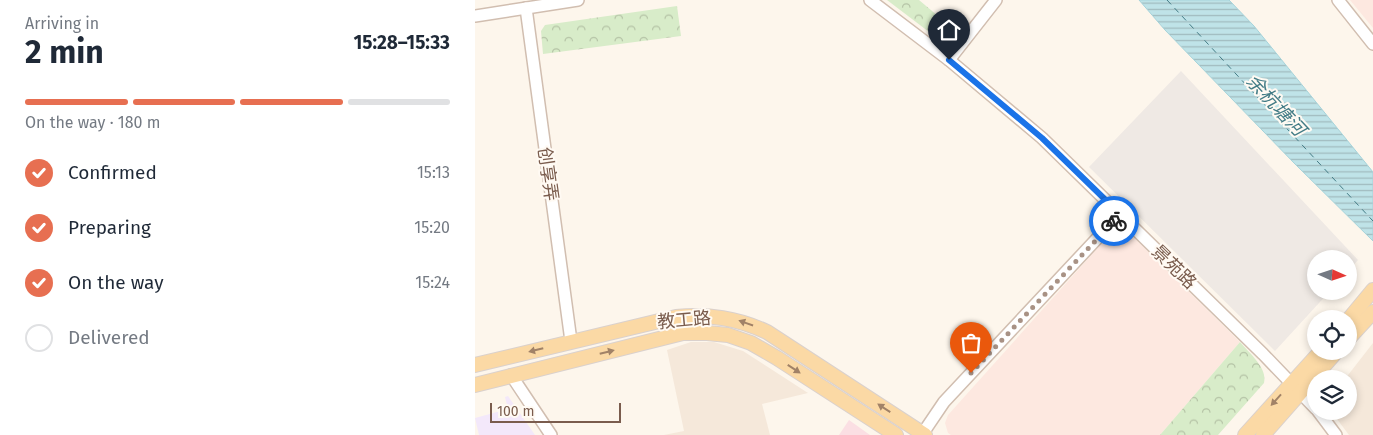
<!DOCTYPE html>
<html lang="en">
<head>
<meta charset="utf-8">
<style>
	:root { --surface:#fff; --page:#f2f2f3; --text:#1f2937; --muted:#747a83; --line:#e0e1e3; --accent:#e76f51 }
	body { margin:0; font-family:"Fira Sans","Noto Sans SC",sans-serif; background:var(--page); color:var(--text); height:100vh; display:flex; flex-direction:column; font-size:19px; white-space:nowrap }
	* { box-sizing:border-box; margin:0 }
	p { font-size:16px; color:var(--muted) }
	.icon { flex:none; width:28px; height:28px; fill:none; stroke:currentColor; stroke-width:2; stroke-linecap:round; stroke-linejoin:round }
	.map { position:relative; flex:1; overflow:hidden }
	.drawer { display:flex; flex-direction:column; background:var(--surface); width:475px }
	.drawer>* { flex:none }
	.needle { width:32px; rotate:93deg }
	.buttons { position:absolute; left:832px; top:250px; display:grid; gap:10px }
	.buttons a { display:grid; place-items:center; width:50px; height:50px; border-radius:50%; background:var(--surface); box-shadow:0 2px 8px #0003; font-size:25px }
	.scale { position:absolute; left:15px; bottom:12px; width:131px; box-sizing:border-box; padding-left:5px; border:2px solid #7a5c4d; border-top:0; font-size:14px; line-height:18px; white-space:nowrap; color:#7a5c4d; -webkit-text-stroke:4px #fffaf3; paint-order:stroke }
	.pin { position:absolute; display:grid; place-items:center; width:42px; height:42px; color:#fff; margin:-51px -21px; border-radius:50% 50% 50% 0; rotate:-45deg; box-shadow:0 0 5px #0007 }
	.pin .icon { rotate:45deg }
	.courier { position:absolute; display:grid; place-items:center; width:50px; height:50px; margin:-25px; border:4px solid #1a73e8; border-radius:50%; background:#fff; color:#222; box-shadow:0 1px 6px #0007 }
	.headline em { font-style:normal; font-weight:700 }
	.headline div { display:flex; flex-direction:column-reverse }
	.headline { display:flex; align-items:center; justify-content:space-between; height:85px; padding:0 25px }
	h1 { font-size:32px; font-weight:700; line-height:38px }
	.bar { display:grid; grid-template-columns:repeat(4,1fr); gap:8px 5px; align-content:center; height:60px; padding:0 25px }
	.bar i { height:6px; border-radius:4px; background:var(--line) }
	.bar .active { background:var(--accent) }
	.bar p { grid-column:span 4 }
	ol { padding:0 25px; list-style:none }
	li { display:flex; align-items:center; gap:15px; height:55px }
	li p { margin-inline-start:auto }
	li .icon { padding:5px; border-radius:50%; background:var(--accent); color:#fff; stroke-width:4 }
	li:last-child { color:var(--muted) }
	li i { width:28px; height:28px; border:2px solid var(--line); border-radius:50% }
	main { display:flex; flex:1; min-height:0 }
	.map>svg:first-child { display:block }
	.residential { fill:#f5e8da }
	.commercial { fill:#fde8e0 }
	.industrial { fill:#efe9e4 }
	.education { fill:#f3e8fa }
	.medical { fill:#fbdfe3 }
	.park { fill:url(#park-crowns) }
	.water { fill:url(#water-rules); stroke:#a5d3da }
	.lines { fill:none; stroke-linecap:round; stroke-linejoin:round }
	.ferry { stroke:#437c86; stroke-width:1; stroke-dasharray:6 5; stroke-linecap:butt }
	.minor-casing { stroke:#d1beb0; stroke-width:14 }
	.major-casing { stroke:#dad1cd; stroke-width:16 }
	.minor { stroke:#fff; stroke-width:11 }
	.major { stroke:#fbd9a5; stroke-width:14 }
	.oneway { fill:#a18267 }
	.done { stroke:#a89285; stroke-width:5; stroke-dasharray:0 9 }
	.route { stroke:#1a73e8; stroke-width:6 }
	.labels { text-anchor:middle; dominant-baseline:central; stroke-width:4; stroke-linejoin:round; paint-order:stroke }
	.street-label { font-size:18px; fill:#7a5c4d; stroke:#fffaf3 }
	.water-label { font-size:19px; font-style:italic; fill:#437c86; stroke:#fffaf3 }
</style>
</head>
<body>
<main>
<section class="drawer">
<div class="headline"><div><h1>2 min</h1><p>Arriving in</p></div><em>15:28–15:33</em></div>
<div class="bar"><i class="active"></i><i class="active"></i><i class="active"></i><i></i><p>On the way · 180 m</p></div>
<ol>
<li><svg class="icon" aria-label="check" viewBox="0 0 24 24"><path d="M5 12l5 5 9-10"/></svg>Confirmed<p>15:13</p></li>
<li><svg class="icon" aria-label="check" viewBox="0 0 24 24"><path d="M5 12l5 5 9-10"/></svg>Preparing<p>15:20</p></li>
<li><svg class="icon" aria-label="check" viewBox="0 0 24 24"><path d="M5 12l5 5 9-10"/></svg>On the way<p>15:24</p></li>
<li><i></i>Delivered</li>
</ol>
</section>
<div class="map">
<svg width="898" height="435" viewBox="0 0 898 435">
	<defs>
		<pattern id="park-crowns" width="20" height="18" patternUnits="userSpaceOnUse" patternTransform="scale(1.25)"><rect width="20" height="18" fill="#d8ecc9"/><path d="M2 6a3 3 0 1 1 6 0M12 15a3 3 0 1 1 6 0" fill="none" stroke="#b4c2a5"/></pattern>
		<pattern id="water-rules" width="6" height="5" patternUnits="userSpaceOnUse" patternTransform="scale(1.25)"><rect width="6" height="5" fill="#bfe3e8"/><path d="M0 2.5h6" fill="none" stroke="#a0bbbe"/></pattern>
	</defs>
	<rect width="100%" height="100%" fill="#fdf6ec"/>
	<g class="residential">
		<polygon points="216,342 239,342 268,351 333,393 287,404 295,435 189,435 209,431 192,350"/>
		<polygon points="898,343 898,435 874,435 856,411 874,411 874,379 870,379"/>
	</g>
	<g class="commercial">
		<polygon points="875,0 898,0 898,28"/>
		<polygon points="647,231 655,234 765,342 685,435 476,435 473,433 470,423 473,415 637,232"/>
	</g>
	<polygon class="industrial" points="706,71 883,260 874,270 874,259 841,259 841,291 855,291 800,351 614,167"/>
	<polygon class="education" points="33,396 60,435 4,435 0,418 33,409 30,397"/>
	<polygon class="medical" points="374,420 395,435 364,435"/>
	<g class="park">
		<polygon points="412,0 444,0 476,27 471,34 458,35"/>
		<polygon points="202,6 206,36 68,54 66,31 70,25"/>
		<path d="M765 342C774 353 793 368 789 383L743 435H685Z"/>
	</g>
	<polygon class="water" points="664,0 754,0 779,26 898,172 898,241 820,164 690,30"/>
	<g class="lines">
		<polyline class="ferry" points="692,0 898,221"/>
		<g class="minor-casing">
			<g id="minor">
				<polyline points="395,0 474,60 567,138 788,354 841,409"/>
				<polyline points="863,0 898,44"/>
				<polyline points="51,8 96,341"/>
				<polyline points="0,16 103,0"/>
				<polyline points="474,60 521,0"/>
				<polyline points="36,375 76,435"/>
				<polyline points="843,411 861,435"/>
				<polyline points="448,433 469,402 645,214"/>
			</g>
		</g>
		<g class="major-casing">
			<g id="major">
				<polyline points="874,319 898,290"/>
				<polyline points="874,338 898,312"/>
				<path d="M0 365 201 317C234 314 262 318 292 332L450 435"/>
				<polyline points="0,385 208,333 232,333 253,335 276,343 302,358 421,435"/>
				<polyline points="770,435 846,351"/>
				<polyline points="788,435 862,351"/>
			</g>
		</g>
		<use href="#minor" class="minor"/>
		<use href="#major" class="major"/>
	</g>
	<defs><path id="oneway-solid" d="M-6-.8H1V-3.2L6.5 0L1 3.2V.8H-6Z" transform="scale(1.25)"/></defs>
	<g class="oneway">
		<use href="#oneway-solid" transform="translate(271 323) rotate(-161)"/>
		<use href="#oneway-solid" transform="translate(61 350) rotate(166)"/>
		<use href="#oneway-solid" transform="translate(132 352) rotate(-14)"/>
		<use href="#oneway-solid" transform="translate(319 369) rotate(33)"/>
		<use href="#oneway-solid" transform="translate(801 400) rotate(132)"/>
		<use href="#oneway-solid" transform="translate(409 408) rotate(-147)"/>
	</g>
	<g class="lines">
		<polyline class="done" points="496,373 639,221"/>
		<polyline class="route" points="474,60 567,138 645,214 639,221"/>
	</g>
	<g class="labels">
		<g class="street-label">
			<text transform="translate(73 174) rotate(82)">创享弄</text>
			<text transform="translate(699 267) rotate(44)">景苑路</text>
			<text transform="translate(209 320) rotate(-5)">教工路</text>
		</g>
		<g class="water-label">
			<text transform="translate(801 105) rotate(47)">余杭塘河</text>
		</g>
	</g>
</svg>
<div class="buttons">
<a><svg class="needle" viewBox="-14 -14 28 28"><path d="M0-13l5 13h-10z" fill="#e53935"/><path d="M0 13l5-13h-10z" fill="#747a83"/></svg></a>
<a><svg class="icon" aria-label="locate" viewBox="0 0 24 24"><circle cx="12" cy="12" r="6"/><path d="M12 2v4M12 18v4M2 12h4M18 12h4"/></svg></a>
<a><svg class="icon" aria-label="layers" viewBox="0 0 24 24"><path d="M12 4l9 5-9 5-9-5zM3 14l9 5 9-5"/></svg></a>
</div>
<div class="scale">100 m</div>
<div class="pin" style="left:496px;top:373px;background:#ea580c"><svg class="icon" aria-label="bag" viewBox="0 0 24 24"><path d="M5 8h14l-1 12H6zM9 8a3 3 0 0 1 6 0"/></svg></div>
<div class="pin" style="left:474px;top:60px;background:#1f2937"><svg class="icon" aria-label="home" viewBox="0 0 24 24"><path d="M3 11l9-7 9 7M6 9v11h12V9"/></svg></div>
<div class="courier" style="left:639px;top:221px"><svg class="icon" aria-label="bike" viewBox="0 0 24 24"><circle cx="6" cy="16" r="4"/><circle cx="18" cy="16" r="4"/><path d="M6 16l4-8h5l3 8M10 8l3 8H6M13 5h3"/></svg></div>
</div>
</main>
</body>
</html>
